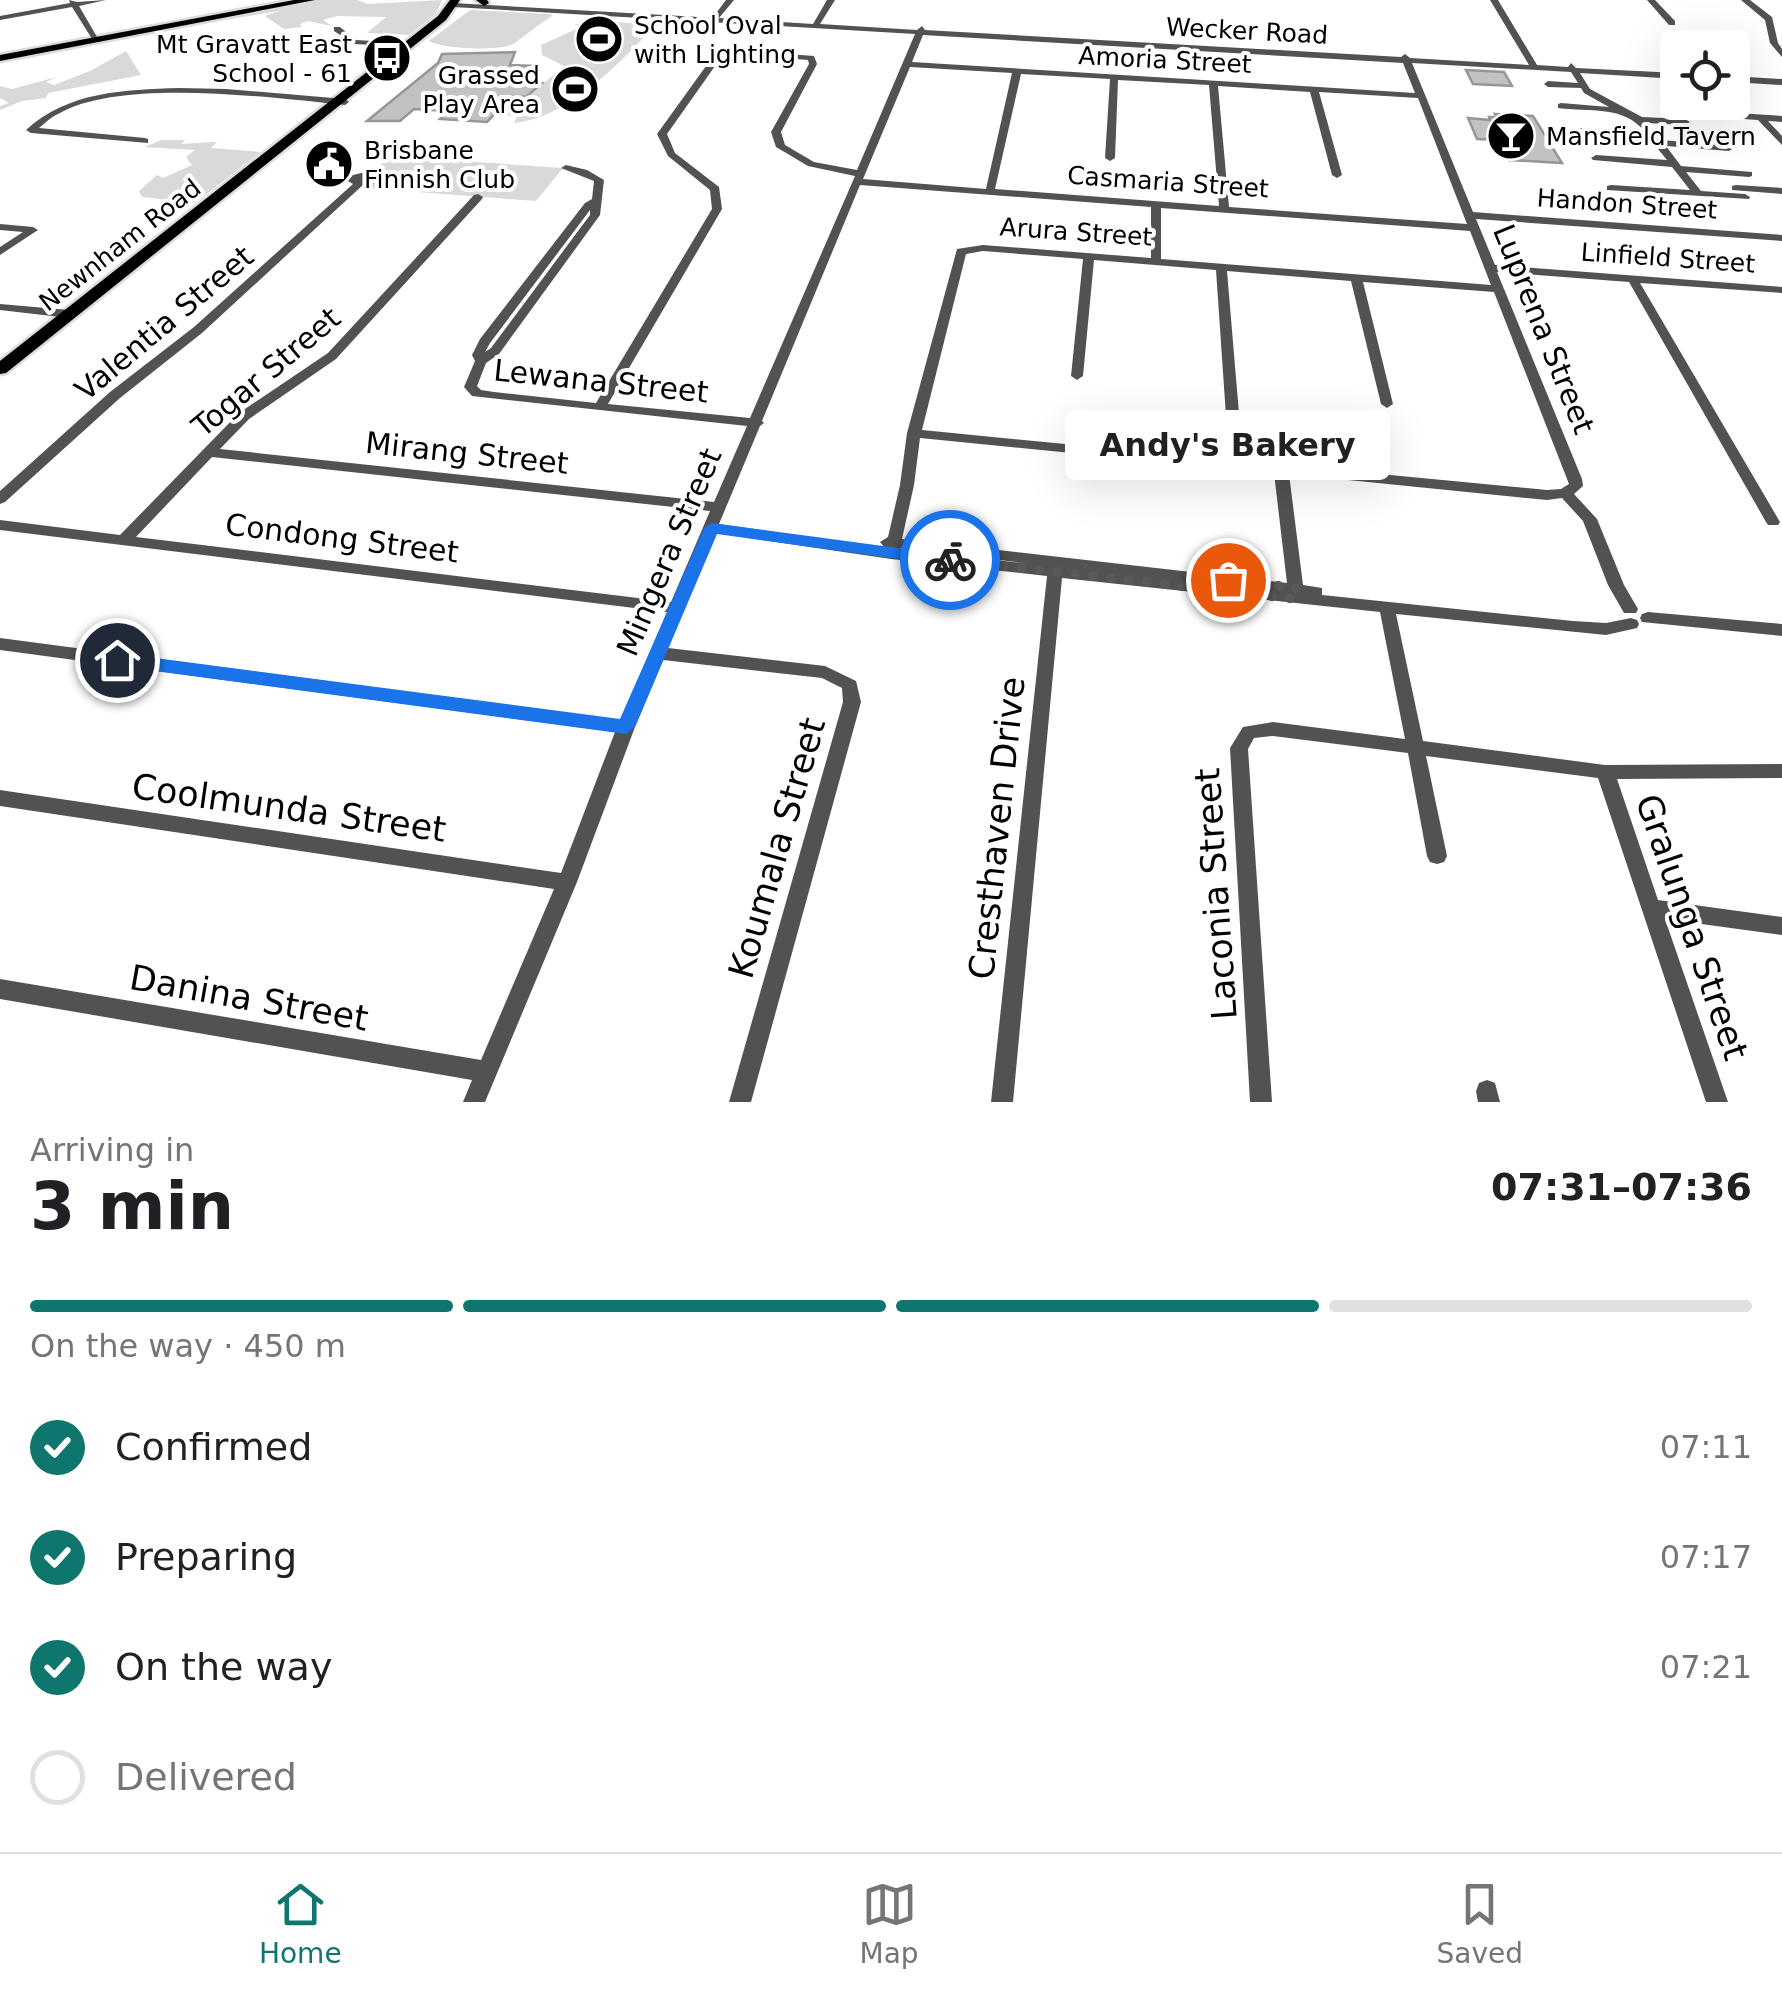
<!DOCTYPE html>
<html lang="en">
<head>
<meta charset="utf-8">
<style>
	:root { --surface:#fff; --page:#f2f2f2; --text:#202124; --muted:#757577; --line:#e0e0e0; --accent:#0f766e }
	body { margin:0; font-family:"DejaVu Sans",sans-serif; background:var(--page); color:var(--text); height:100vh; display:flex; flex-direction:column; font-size:38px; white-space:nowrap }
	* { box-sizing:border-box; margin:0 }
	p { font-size:32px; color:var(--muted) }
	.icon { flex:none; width:55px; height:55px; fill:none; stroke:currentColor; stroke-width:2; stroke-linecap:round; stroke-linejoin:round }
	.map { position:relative; height:1102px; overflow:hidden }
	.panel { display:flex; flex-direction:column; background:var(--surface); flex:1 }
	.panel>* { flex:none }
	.tools { position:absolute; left:1660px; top:30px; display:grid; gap:20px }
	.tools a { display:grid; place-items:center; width:90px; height:90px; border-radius:10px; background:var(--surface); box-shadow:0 10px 40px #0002; font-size:50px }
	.pin { position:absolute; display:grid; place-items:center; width:85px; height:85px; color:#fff; margin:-42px; border:5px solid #fff; border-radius:50%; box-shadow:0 2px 10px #0007 }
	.courier { position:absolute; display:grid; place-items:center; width:100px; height:100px; margin:-50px; border:8px solid #1a73e8; border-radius:50%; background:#fff; color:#222; box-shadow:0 2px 12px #0007 }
	.bubble { position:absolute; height:70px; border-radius:10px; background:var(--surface); box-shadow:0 10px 40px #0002; font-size:32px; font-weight:800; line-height:70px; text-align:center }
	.headline em { font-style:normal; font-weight:800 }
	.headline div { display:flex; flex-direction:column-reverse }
	.headline { display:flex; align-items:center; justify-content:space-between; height:170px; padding:0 30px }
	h1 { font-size:65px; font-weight:800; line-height:75px }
	.bar { display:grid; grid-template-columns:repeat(4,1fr); gap:15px 10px; align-content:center; height:120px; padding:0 30px }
	.bar i { height:12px; border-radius:8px; background:var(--line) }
	.bar .selected { background:var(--accent) }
	.bar p { grid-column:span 4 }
	ol { padding:0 30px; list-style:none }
	li { display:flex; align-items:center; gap:30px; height:110px }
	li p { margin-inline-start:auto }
	li .icon { padding:10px; border-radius:50%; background:var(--accent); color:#fff; stroke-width:4 }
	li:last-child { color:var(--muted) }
	li i { width:55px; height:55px; border:5px solid var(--line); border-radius:50% }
	.tabs { display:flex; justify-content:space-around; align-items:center; height:140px; border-top:2px solid var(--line); background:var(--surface); font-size:28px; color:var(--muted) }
	.tabs a { display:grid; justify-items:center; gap:5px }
	.tabs .selected { color:var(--accent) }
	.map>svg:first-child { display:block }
	.green { fill:#d9d9d9 }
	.building { fill:#c2c2c2; stroke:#969696; stroke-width:2.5 }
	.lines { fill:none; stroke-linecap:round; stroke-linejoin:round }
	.major-casing { stroke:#dbdbdb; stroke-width:5 }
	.minor { fill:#525252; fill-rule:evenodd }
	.major { fill:#000; fill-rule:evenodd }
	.route { fill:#1a73e8 }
	.done { stroke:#595959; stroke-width:10; stroke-dasharray:0 18 }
	.labels { text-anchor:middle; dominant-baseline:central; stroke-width:8; stroke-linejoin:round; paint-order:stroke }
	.far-poi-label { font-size:25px; fill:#000; stroke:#fff; text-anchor:start }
	.far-street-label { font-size:25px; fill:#000; stroke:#fff }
	.street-label { font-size:30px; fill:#000; stroke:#fff }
	.near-street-label { font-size:35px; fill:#000; stroke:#fff }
</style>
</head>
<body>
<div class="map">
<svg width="1782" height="1102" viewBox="0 0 1782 1102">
	<rect width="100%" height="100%" fill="#fff"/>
	<g class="green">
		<polygon points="311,0 357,0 368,4 442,0 436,14 409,35 367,33 386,17 337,16 323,20 332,26 308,21 300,24 302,27 284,29 265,16 279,11 200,24"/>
		<path d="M470 10 551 14 552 16C539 24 526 35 515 43 501 52 443 49 429 41Z"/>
		<path d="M593 20 639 24 649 32C615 68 566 118 514 123L517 116 499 115 505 109 524 110 522 114 535 108 517 106 564 66 542 55 541 45 583 26 574 25Z"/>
		<polygon points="126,51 141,75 48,93 46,98 22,101 0,110 0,106 9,103 0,98 0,86 12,89 57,77 46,82 54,85 90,71"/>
		<polygon points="162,140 185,140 181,144 213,142 217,142 211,148 261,152 195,203 142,197 139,191 157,175 163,178 192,165 186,157 195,150 144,147"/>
		<polygon points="390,156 563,168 536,201 364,188 381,180 382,175 373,172"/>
	</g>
	<g class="building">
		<polygon points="515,52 510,65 534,66 527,81 542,83 526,97 512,96 487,122 440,119 448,111 414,109 400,121 367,121 438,63 442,54"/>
		<polygon points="1466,70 1504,72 1512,86 1473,84"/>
		<polygon points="1495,114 1533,116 1562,163 1509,160 1499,140 1477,139 1468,118 1490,120 1489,117 1497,117"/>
	</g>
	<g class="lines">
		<g class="major-casing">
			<g id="major">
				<polygon points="294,0 315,0 0,61 0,55"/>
				<polygon points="450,0 460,0 446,20 6,373 0,374 0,361 438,16"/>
				<polygon points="476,0 487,0 489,3 484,6"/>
			</g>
		</g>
		<g class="minor">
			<polygon points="69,0 77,2 106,0 79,6 100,42 94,42 72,7 0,20 0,16 70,3"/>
			<path d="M726 0H734L719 18 813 24 827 0H835L820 24 917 30 922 26 925 30 1401 57 1405 54 1410 58 1529 65 1490 0H1498L1537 65 1568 67 1571 63 1576 68 1678 73V79L1580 73 1590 89 1642 117 1685 119 1690 122 1685 125 1647 123 1661 140 1732 146 1734 148 1729 151 1666 146 1681 166 1752 172V176L1749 177 1686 172 1701 191 1745 194 1750 197 1749 199 1607 190V186L1611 185 1690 190 1672 167 1593 160 1591 158 1596 155 1667 160 1649 138 1574 133V129L1577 128 1645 132C1624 105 1589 112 1558 108V104L1561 103 1609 107 1584 93 1581 88 1548 87 1544 84 1548 81 1578 83 1571 72 1412 63 1473 212 1782 235V241L1476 219 1495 265 1782 287V293L1640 283 1780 522 1778 525H1768L1766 522 1629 282 1497 272 1582 479 1583 486 1574 494 1597 519 1624 585 1638 609 1636 613H1624L1608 585 1583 521 1562 498 1547 500 1289 474 1303 585 1322 588V595L1573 621 1606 623 1631 618 1637 620 1639 624 1637 628 1606 635 1396 614 1423 741 1605 765 1782 764V778L1617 779 1658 900 1782 917V935L1665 919 1728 1102H1706L1598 778 1426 756 1447 856 1444 862 1437 864 1430 862 1427 856 1408 753 1273 736 1254 738 1248 749 1272 1102H1250L1230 748 1243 727 1273 722 1405 739 1380 612 1062 578 1013 1102H991L1047 576 891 559 715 533 668 648 825 666 856 681 861 702 751 1102H729L843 702 842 688 822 678 663 660 635 727 577 882 485 1102H463L472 1080 0 999V979L481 1060 554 889 0 806V790L561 873 615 732 0 650V638L621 720 667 612 0 530V520L120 535 239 413 328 353 474 195 478 194 483 197 482 199 336 359 249 419 220 449 714 502 747 426 472 396 464 387 475 361 472 355 480 339 585 203 592 199 594 181 561 168 566 165 587 170 604 180 600 215 499 354 486 363 477 386 481 390 494 392 596 403 712 209 710 190 668 156 657 134 714 55 735 50 814 56 817 64 781 132 785 145 814 162 857 170 915 34 453 7 449 5 453 3 717 18 714 16ZM923 35 1403 63 1415 93 912 62ZM735 54 808 60 809 64 771 132 776 147 808 166 855 176 750 418 608 404 722 209 719 187 675 153 667 134 720 59ZM910 67 1012 73 986 189 863 179ZM1021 74 1110 79 1105 158 1110 161 1115 158 1118 80 1209 85 1219 206 995 189ZM1218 86 1310 92 1332 175 1337 178 1342 175 1319 92 1418 98 1467 224 1229 207ZM860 185 1151 207V258L983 245 957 249 907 433 900 485 888 537 880 542 885 548 719 524 760 426 764 423 762 421ZM1161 208 1470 231 1491 285 1161 259ZM590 210V215L491 348 485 352 490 343ZM983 251 1083 259 1071 376 1077 380 1083 376 1094 260 1216 270 1229 460 922 430 966 254ZM1227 271 1351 281 1381 404 1387 408 1393 404 1363 282 1494 292 1569 484 1561 489 1547 490 1243 461ZM920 438 1274 473 1287 583 902 539 914 485ZM212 457 710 511 671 602 136 537ZM900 548 1024 563 899 550Z"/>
			<polygon points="1647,0 1655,0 1675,21 1675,25 1669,25"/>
			<polygon points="1741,0 1750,0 1772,17 1778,43 1782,49 1782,57 1770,43 1765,20"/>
			<polygon points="334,27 340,27 356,40 407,43 411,45 407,47 354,44 334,31"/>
			<polygon points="1732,76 1782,79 1782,85 1732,82"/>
			<path d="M179 88 226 89 345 99 349 102 345 105C273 98 121 77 58 114 51 117 45 123 39 128L145 138 148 139V143L31 133 26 130C69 91 124 90 179 88Z"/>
			<polygon points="1674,109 1782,116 1782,122 1768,121 1782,136 1782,145 1758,120 1671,114 1670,112"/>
			<polygon points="370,171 382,177 378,183 364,184 202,333 120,398 5,502 0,504 0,491 110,392 194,327 353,184 348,181 353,175"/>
			<polygon points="1736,185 1782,188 1782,194 1732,190 1732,186"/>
			<polygon points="0,224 33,227 38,230 0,255 0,247 23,232 0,230"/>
			<polygon points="0,304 69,310 75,314 69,318 0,310"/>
			<polygon points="1648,612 1782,624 1782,636 1642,622 1640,618 1642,614"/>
			<polygon points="1487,1080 1495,1083 1500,1102 1478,1102 1476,1091 1479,1083"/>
		</g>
		<use href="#major" class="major"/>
	</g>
	<polygon class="route" points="712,523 950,555 958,560 950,566 717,534 635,727 626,734 117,666 108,660 117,653 620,719 704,528"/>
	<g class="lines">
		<polyline class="done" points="950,560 1297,599 1296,588 1228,580"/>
	</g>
	<defs>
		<g id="stadium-disc" transform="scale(2.5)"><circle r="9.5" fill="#000" stroke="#fff"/><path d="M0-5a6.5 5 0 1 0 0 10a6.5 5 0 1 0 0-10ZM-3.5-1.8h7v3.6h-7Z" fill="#fff"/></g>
		<g id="bus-disc" transform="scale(2.5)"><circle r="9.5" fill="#000" stroke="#fff"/><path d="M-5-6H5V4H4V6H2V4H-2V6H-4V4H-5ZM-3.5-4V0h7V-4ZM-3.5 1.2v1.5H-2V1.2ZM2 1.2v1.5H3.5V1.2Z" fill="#fff"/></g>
		<g id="bar-disc" transform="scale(2.5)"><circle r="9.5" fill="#000" stroke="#fff"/><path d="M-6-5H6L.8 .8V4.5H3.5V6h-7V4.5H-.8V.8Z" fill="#fff"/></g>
		<g id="civic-disc" transform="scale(2.5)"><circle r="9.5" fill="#000" stroke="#fff"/><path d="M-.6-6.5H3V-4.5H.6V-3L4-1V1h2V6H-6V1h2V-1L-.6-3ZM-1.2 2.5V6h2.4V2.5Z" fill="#fff"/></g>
	</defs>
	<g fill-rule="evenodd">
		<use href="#stadium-disc" x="599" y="39"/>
		<use href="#bus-disc" x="387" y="58"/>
		<use href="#stadium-disc" x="575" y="89"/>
		<use href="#bar-disc" x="1511" y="136"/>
		<use href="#civic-disc" x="329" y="164"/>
	</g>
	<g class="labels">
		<g class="far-poi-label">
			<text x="634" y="25">School Oval<tspan x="634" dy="29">with Lighting</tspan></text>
			<text x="352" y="44" text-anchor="end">Mt Gravatt East<tspan x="352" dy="29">School - 61</tspan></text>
			<text x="540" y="75" text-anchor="end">Grassed<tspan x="540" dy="29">Play Area</tspan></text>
			<text x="1546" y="136">Mansfield Tavern</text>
			<text x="364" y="150">Brisbane<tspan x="364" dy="29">Finnish Club</tspan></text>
		</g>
		<g class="far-street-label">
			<text transform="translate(1247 31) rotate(3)">Wecker Road</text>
			<text transform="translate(1165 60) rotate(3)">Amoria Street</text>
			<text transform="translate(1168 182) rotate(4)">Casmaria Street</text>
			<text transform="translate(1627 204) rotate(4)">Handon Street</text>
			<text transform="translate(1076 232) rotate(4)">Arura Street</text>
			<text transform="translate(120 245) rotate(-38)">Newnham Road</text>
			<text transform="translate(1668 258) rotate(4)">Linfield Street</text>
		</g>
		<g class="street-label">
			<text transform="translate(164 323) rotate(-40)">Valentia Street</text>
			<text transform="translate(1544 329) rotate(68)">Luprena Street</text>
			<text transform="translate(266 372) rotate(-40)">Togar Street</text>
			<text transform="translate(601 381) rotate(6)">Lewana Street</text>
			<text transform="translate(467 453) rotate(6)">Mirang Street</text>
			<text transform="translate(342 538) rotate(7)">Condong Street</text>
			<text transform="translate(669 552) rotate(-67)">Mingera Street</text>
		</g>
		<g class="near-street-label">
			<text transform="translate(289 808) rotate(8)">Coolmunda Street</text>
			<text transform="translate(997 828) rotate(-84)">Cresthaven Drive</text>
			<text transform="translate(777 848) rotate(-74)">Koumala Street</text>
			<text transform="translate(1216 894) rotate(-94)">Laconia Street</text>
			<text transform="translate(1692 927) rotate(71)">Gralunga Street</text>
			<text transform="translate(249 998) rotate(10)">Danina Street</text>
		</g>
	</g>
</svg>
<div class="tools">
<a><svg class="icon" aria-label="locate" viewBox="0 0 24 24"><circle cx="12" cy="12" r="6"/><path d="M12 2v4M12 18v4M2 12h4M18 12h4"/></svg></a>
</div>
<div class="pin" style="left:1228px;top:580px;background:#ea580c"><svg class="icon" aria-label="bag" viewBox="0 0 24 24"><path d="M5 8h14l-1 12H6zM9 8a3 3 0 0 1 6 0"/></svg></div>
<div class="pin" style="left:117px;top:660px;background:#1f2937"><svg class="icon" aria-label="home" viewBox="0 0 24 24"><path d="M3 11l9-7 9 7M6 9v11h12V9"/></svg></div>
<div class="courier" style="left:950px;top:560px"><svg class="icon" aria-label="bike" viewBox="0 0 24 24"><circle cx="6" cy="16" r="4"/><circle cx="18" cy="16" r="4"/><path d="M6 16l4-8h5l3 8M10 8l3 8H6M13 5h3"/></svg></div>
<div class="bubble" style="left:1065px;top:410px;width:325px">Andy's Bakery</div>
</div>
<section class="panel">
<div class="headline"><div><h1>3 min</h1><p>Arriving in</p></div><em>07:31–07:36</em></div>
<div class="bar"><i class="selected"></i><i class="selected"></i><i class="selected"></i><i></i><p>On the way · 450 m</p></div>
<ol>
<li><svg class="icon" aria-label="check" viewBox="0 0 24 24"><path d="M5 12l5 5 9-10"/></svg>Confirmed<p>07:11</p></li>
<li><svg class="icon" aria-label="check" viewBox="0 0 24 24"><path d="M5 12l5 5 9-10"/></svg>Preparing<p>07:17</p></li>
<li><svg class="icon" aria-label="check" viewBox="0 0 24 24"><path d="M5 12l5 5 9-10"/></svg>On the way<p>07:21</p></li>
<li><i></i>Delivered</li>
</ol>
</section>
<nav class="tabs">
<a class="selected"><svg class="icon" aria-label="home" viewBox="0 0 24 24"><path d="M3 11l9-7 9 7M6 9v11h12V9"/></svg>Home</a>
<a><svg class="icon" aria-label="map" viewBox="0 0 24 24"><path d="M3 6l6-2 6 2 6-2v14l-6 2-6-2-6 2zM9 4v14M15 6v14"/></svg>Map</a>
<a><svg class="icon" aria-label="saved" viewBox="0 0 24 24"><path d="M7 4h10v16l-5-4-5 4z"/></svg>Saved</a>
</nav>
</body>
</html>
